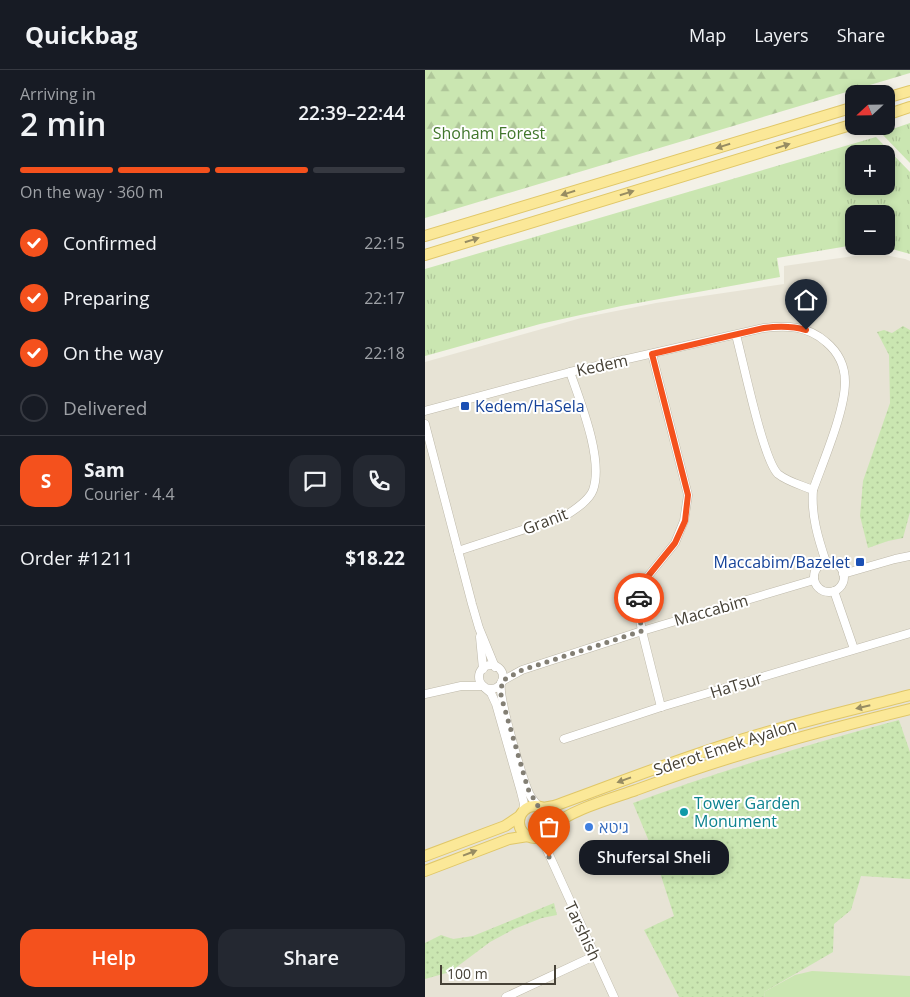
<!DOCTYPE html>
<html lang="en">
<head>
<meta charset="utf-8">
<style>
	:root { --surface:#171b24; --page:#242831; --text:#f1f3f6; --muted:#9ea1a6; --line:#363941; --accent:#f4511d }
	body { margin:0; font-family:"Open Sans",Heebo,sans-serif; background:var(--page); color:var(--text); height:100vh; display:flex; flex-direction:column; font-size:19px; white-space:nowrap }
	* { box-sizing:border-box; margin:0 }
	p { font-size:16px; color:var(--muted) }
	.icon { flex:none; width:28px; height:28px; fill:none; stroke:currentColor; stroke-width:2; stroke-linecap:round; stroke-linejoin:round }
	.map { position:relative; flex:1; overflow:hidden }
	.side { display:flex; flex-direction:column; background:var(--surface); width:425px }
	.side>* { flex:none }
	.needle { width:32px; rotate:248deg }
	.buttons { position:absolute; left:420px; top:15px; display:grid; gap:10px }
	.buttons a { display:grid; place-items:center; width:50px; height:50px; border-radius:10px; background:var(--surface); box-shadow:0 2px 8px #0003; font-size:25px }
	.scale { position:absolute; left:15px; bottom:12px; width:116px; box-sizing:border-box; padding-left:5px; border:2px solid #464136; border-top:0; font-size:14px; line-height:18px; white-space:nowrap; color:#464136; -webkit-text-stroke:4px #fff; paint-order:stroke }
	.pin { position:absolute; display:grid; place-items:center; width:42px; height:42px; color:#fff; margin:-51px -21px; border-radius:50% 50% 50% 0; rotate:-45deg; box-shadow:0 0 5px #0007 }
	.pin .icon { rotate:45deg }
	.courier { position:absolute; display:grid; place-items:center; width:50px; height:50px; margin:-25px; border:4px solid #f4511d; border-radius:50%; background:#fff; color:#222; box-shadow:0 1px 6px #0007 }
	.bubble { position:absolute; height:35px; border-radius:15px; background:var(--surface); box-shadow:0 2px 8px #0003; font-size:16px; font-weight:600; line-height:35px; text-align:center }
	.summary em { font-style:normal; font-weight:600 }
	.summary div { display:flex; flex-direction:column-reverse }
	.summary { display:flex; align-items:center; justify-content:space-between; height:85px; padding:0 20px }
	h1 { font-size:32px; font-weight:600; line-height:38px }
	.bar { display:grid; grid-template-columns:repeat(4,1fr); gap:8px 5px; align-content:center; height:60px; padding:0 20px }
	.bar i { height:6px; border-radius:4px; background:var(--line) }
	.bar .on { background:var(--accent) }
	.bar p { grid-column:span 4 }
	.line { display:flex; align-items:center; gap:12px; padding:0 20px; border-top:1px solid var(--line) }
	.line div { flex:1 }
	.round { display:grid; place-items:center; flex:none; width:52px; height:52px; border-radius:15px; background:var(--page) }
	ol { padding:0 20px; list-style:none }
	li { display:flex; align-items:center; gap:15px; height:55px }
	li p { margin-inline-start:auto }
	li .icon { padding:5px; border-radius:50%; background:var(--accent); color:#fff; stroke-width:4 }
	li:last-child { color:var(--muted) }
	li i { width:28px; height:28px; border:2px solid var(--line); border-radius:50% }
	.cta { display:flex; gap:10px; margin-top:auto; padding:10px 20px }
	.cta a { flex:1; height:58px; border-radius:15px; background:var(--accent); color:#fff; font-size:20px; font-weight:600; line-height:58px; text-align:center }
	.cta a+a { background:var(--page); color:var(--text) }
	header { display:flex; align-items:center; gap:30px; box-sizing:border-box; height:70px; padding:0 25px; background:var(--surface); border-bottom:1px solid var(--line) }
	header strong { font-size:24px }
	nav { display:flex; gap:28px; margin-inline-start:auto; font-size:18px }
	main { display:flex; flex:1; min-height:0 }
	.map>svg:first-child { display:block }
	.residential { fill:#e7e3d5 }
	.grass { fill:url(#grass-tufts); fill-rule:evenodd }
	.forest { fill:url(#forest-firs) }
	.park { fill:url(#park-dots) }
	.pitch { fill:#cae6b1 }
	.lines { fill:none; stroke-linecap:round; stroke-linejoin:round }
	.minor-casing { stroke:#beb9aa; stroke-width:9 }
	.major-casing { stroke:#e0c768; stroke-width:12 }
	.minor { stroke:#fff; stroke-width:8 }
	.major { stroke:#fbe898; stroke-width:10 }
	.oneway { fill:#978c62 }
	.done { stroke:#837f74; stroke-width:5; stroke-dasharray:0 9 }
	.route { stroke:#f4511d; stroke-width:6 }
	.transit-dot { fill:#1a4fb4; stroke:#fff; stroke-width:2 }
	.culture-dot { fill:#0f9aa8; stroke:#fff; stroke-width:2 }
	.shop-dot { fill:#3f7fe0; stroke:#fff; stroke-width:2 }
	.labels { text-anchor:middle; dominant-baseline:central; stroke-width:4; stroke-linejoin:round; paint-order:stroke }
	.park-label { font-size:16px; fill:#41762b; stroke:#fff }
	.street-label { font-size:16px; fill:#464136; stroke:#fff }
	.transit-label { font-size:16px; fill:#164399; stroke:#fff; text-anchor:start }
	.culture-label { font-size:16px; fill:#0d838f; stroke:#fff; text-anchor:start }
	.shop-label { font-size:16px; fill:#366cbe; stroke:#fff; text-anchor:start }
</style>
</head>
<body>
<header>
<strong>Quickbag</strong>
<nav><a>Map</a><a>Layers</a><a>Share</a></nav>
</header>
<main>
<section class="side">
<div class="summary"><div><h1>2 min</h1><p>Arriving in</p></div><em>22:39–22:44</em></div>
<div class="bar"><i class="on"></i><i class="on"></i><i class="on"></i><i></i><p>On the way · 360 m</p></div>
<ol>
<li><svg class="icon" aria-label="check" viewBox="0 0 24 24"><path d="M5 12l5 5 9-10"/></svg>Confirmed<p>22:15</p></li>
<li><svg class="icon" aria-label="check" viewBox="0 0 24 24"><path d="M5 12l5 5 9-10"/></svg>Preparing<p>22:17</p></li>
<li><svg class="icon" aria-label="check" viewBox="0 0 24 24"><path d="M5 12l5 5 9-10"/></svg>On the way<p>22:18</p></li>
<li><i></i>Delivered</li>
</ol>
<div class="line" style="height:90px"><b class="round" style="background:var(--accent);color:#fff">S</b><div><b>Sam</b><p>Courier · 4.4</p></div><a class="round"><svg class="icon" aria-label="chat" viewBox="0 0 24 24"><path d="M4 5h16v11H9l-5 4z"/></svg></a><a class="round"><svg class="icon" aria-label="phone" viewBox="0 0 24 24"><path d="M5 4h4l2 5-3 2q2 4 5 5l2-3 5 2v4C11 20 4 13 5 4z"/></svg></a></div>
<div class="line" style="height:65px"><div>Order #1211</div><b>$18.22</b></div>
<div class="cta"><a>Help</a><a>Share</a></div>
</section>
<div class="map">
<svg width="485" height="927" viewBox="0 0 485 927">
	<defs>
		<pattern id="grass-tufts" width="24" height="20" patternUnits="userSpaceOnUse" patternTransform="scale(1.25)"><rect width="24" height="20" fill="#cae6b1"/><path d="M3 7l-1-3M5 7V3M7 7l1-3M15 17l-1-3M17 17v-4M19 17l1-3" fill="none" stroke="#afc699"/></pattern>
		<pattern id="forest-firs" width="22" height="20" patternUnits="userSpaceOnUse" patternTransform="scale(1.25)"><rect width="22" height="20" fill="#cae6b1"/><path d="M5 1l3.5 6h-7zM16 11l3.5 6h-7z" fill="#afc699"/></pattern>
		<pattern id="park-dots" width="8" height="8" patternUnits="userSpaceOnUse" patternTransform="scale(1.25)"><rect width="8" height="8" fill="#cae6b1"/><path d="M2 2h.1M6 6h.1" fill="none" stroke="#afc699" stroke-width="1.8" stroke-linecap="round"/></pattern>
	</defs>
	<rect width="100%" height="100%" fill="#f3f1e7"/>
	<polygon class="residential" points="450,183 480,189 485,191 485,927 0,927 0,292 156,248 231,233 359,214 359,196"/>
	<g class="grass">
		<polygon points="485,53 485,93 456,63"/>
		<path d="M451 67 485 102V184L456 176H461V144H429V175L352 188 355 207 196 236 115 254 0 286V199ZM429 84H461V116H429Z"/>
	</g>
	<polygon class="forest" points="0,0 485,0 485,3 0,148"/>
	<g class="park">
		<polygon points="478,256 485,260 485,442 478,468 463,471 443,478 435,446 438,411 465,333 464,285 452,262 459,260 467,263"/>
		<path d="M474 650 485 682V809L436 806 426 840 409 854 408 882 339 922 340 927H254L219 860 249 846 228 781 208 733C295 701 384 674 474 650Z"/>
		<polygon points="129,833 132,845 117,848 89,859 65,872 25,902 0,909 0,873 16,865 28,869 48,866"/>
	</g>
	<polygon class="pitch" points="387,901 485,906 485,927 340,927 339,922 370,905"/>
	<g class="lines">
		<g class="minor-casing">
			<g id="minor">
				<path d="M311 265C318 290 338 390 353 404 363 412 376 415 388 420"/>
				<polyline points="227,284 263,425 259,451 250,473 224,505 214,524 213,538 217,561 236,637"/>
				<path d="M0 341 145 302 339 258C362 255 383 256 401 272 413 282 420 296 420 312 420 341 398 392 388 420 386 445 393 468 401 492"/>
				<polyline points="0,354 47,534 54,558 70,597"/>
				<path d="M33 481 140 446C149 440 164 431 168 420 179 390 155 331 145 302"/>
				<circle cx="404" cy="507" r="15"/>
				<polyline points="418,504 470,489 485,486"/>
				<polyline points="409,521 429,579"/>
				<polyline points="55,567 58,599"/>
				<circle cx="66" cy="607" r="12"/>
				<polyline points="77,611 97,600 217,561 389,510"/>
				<path d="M76 613C73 627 97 707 104 723 106 728 110 732 113 736"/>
				<polyline points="60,618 66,623 71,634 96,722 99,734 98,742"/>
				<polyline points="0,624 36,616 58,616"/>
				<polyline points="139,669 236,637 485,563"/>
				<polyline points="116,767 189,927"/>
				<polyline points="81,927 169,886"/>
			</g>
		</g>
		<g class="major-casing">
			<g id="major">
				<polyline points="461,28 485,21"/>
				<polyline points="461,45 485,37"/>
				<polyline points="0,166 429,37"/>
				<polyline points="0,185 429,54"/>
				<circle cx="110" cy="752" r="16"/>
				<path d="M118 738 129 736C190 714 250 690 312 671 369 653 427 640 485 625"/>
				<path d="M124 758C148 739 182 730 211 720 302 686 391 662 485 639"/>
				<polyline points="0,786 80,756 95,746"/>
				<polyline points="0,801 84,769 103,766"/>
			</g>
		</g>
		<use href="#minor" class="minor"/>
		<use href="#major" class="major"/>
	</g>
	<defs><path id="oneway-solid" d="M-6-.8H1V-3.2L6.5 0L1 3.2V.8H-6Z" transform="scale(1.25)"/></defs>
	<g class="oneway">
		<use href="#oneway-solid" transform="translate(298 76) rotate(163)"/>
		<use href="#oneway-solid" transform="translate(358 76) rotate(-17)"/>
		<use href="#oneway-solid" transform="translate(143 123) rotate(163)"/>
		<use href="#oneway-solid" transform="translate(202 123) rotate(-17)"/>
		<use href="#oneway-solid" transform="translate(47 170) rotate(-17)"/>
		<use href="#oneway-solid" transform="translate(438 637) rotate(167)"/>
		<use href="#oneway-solid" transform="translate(199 710) rotate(160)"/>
		<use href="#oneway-solid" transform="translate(45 783) rotate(-21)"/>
	</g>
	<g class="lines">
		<polyline class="done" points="124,787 116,767 124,760 126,755 125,747 118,738 113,736 103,719 76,626 77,611 97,600 217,561 213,538 214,528"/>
		<path class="route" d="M214 528V524L224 505 250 473 260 451 263 425 227 284 339 258C354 256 367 256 381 260"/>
	</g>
	<g class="transit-dot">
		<rect x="35" y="331" width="10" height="10" rx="2.5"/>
		<rect x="430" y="487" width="10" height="10" rx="2.5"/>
	</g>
	<circle class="culture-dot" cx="259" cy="742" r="5"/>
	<circle class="shop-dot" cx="164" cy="757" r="5"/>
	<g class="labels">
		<g class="park-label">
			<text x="64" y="63">Shoham Forest</text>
		</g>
		<g class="street-label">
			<text transform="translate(177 295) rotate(-12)">Kedem</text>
			<text transform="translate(120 451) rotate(-21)">Granit</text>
			<text transform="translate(286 540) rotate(-16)">Maccabim</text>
			<text transform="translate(311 615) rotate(-17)">HaTsur</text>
			<text transform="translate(300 677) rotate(-18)">Sderot Emek Ayalon</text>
			<text transform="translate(158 861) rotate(65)">Tarshish</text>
		</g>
		<g class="transit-label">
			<text x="50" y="336">Kedem/HaSela</text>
			<text x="425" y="492" text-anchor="end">Maccabim/Bazelet</text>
		</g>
		<g class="culture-label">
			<text x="269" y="733">Tower Garden<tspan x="269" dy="18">Monument</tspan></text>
		</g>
		<g class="shop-label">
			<text x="174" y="757">גיטא</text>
		</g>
	</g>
</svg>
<div class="buttons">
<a><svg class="needle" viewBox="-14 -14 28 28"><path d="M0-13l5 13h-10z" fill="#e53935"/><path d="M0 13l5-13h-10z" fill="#9ea1a6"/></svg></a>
<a>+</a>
<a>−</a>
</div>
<div class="scale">100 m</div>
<div class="pin" style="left:124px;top:787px;background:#ea580c"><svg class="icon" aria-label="bag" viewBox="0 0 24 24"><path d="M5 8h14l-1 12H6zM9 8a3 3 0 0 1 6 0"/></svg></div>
<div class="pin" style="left:381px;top:260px;background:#1f2937"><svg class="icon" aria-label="home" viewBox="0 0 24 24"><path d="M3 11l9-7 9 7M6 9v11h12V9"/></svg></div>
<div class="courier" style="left:214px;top:528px"><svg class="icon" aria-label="car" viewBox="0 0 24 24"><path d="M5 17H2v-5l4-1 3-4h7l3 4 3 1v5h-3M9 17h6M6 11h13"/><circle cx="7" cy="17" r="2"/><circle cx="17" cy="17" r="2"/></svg></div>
<div class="bubble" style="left:154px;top:770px;width:150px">Shufersal Sheli</div>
</div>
</main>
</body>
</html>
